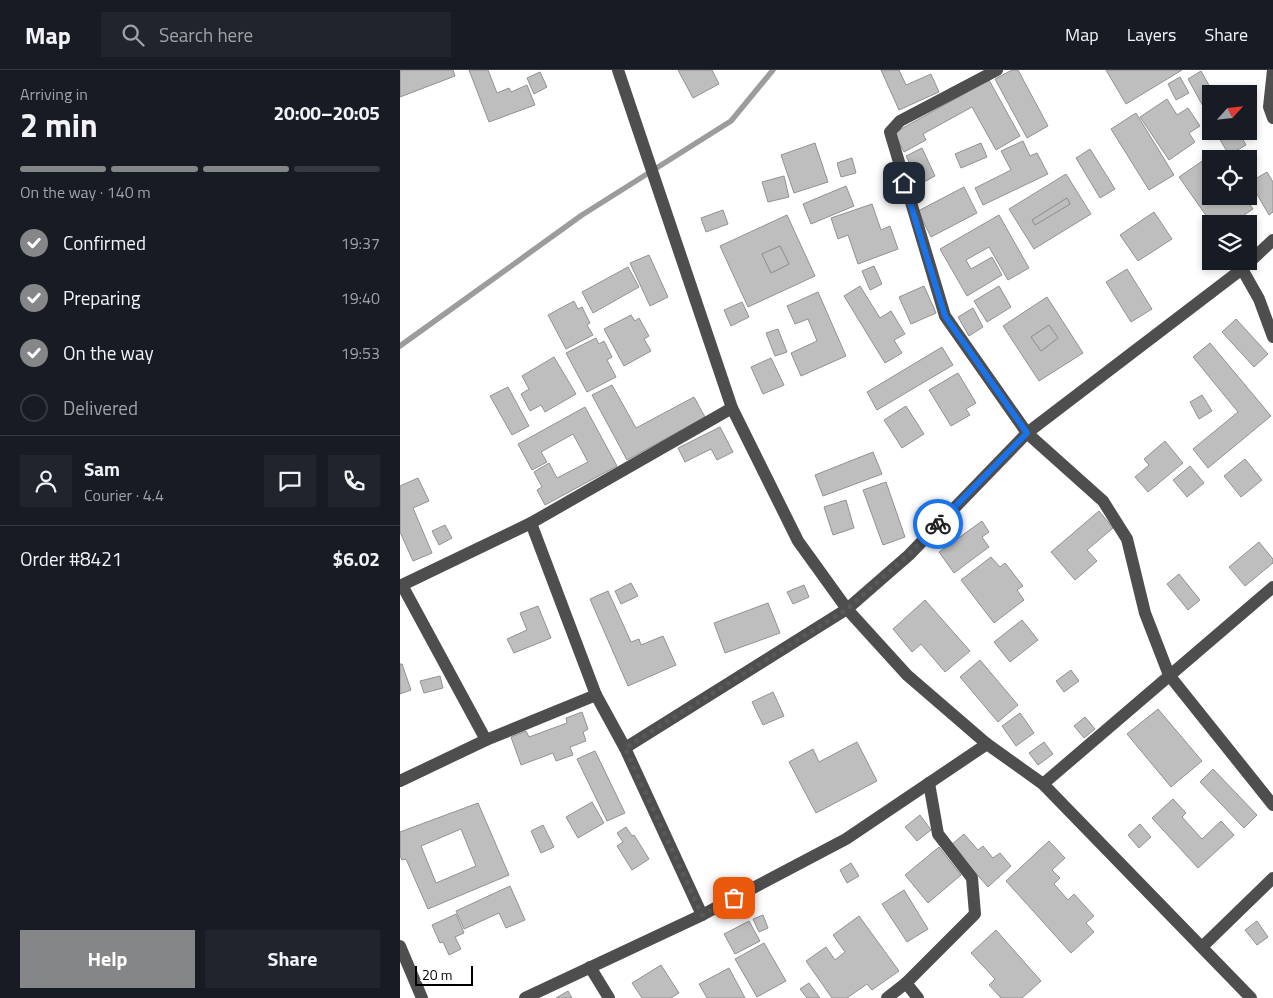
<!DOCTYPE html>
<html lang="en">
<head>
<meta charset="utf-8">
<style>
	:root { --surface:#171b24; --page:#20242c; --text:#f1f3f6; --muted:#9ea1a6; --line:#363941; --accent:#858687 }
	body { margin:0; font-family:"Titillium Web",sans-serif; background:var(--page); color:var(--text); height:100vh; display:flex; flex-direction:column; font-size:19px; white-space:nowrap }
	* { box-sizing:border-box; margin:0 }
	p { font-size:16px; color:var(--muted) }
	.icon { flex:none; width:28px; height:28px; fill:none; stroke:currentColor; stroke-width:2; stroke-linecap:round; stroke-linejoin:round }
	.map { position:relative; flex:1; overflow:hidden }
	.side { display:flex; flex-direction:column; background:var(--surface); width:400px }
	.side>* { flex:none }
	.needle { width:32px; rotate:63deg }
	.buttons { position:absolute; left:802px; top:15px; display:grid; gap:10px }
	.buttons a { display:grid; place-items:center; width:55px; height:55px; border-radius:0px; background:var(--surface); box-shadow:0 2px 8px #0003; font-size:25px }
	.scale { position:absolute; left:15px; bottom:12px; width:58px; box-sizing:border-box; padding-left:5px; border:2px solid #000; border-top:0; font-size:14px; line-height:18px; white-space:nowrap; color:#000; -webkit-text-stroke:4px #fff; paint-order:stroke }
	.pin { position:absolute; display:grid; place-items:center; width:42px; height:42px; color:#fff; margin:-21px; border-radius:10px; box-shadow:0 2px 8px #0006 }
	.courier { position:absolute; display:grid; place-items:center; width:50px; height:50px; margin:-25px; border:4px solid #1a73e8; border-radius:50%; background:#fff; color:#222; box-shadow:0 1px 6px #0007 }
	.headline em { font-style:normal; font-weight:700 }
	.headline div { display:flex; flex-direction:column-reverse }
	.headline { display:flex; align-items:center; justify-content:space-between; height:85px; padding:0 20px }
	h1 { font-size:32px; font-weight:700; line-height:38px }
	.bar { display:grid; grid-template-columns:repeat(4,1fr); gap:8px 5px; align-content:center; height:60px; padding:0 20px }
	.bar i { height:6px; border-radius:4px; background:var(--line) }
	.bar .on { background:var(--accent) }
	.bar p { grid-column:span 4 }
	.line { display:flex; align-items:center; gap:12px; padding:0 20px; border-top:1px solid var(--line) }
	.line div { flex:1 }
	.round { display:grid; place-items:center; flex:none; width:52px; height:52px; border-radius:0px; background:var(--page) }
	ol { padding:0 20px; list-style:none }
	li { display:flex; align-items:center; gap:15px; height:55px }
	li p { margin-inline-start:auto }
	li .icon { padding:5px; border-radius:50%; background:var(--accent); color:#fff; stroke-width:4 }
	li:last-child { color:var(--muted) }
	li i { width:28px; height:28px; border:2px solid var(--line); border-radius:50% }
	.cta { display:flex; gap:10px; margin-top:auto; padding:10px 20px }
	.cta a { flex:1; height:58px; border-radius:0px; background:var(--accent); color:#fff; font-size:20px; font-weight:700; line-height:58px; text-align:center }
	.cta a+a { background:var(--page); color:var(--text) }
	header { display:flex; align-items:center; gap:30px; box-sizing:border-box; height:70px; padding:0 25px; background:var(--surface); border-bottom:1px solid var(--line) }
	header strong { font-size:24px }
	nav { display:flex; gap:28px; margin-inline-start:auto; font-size:18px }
	.search { width:350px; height:45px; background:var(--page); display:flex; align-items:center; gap:12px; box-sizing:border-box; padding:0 18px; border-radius:0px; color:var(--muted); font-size:19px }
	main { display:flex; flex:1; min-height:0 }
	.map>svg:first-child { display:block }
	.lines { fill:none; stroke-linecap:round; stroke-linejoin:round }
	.stream { stroke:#9c9c9c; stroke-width:5.5 }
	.building { fill:#bebebe; stroke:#929292; fill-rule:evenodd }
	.minor { stroke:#4e4e4e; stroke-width:12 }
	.done { stroke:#595959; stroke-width:5; stroke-dasharray:0 9 }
	.route { stroke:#1a73e8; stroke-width:6 }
</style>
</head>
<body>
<header>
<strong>Map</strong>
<div class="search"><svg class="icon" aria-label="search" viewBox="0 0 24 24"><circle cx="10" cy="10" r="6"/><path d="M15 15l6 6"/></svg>Search here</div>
<nav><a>Map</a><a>Layers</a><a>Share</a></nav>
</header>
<main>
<section class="side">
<div class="headline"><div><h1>2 min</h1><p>Arriving in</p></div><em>20:00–20:05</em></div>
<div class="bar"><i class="on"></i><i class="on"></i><i class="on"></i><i></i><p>On the way · 140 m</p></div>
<ol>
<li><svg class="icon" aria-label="check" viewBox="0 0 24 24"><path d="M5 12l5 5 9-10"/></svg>Confirmed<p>19:37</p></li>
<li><svg class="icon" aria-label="check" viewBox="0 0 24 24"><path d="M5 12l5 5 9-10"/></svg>Preparing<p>19:40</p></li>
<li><svg class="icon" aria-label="check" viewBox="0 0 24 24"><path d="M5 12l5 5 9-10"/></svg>On the way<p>19:53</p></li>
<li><i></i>Delivered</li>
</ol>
<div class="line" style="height:90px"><a class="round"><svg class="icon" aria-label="person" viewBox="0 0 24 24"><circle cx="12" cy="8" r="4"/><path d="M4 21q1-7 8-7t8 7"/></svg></a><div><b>Sam</b><p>Courier · 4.4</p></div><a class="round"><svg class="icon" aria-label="chat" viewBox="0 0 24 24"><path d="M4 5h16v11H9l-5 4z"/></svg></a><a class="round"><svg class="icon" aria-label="phone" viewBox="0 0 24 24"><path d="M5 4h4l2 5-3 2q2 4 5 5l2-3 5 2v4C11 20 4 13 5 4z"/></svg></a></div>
<div class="line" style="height:65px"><div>Order #8421</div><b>$6.02</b></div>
<div class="cta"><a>Help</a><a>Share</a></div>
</section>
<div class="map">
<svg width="873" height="928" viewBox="0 0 873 928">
	<rect width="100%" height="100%" fill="#fff"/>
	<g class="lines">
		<polyline class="stream" points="0,276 182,145 331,51 373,0"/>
	</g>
	<g class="building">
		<polygon points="3,0 53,0 55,6 0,27 0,1"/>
		<polygon points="69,0 88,0 97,23 109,18 111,22 127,15 135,35 89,52"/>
		<polygon points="278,0 312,0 319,14 293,28"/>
		<polygon points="481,0 499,0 506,15 531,4 539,22 499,40"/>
		<polygon points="612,0 618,0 648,56 627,68 595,9"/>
		<polygon points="706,0 782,0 726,34"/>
		<polygon points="801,1 814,24 811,24 811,34 804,38 788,9"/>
		<polygon points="140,2 147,17 134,24 127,8"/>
		<polygon points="780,7 789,23 776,30 768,14"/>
		<polygon points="589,10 620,66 596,80 572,37 523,64 526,70 504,82 494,63"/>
		<polygon points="767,29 777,45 788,38 800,56 789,63 795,72 769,90 740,47"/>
		<polygon points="736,43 774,105 749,120 711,59"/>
		<polygon points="815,61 838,61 846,75 829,85"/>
		<polygon points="623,71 630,86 637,83 648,104 583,135 575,118 611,100 601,81"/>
		<polygon points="415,73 428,112 394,123 381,85"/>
		<polygon points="581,73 587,87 561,98 555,84"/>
		<polygon points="522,78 535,106 520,114 506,86"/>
		<polygon points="690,79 715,119 700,128 676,88"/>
		<polygon points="814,83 818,89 811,89 811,126 844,126 853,139 831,154 812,154 779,107"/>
		<polygon points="452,88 456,103 441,107 437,93"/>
		<polygon points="867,102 873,112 873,142 869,145 850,112"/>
		<path d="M666 104 691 144 634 179 609 139ZM667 128 670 134 635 155 632 150Z"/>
		<polygon points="384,106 389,127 368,132 362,112"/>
		<polygon points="446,116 454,136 411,154 403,134"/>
		<polygon points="564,117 577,143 531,167 518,141"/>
		<polygon points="667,128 670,134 635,155 632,150"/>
		<polygon points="472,134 481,160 490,156 498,179 458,194 448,165 438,169 431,148"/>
		<polygon points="323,140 328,154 306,162 301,148"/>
		<polygon points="754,142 772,169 738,191 720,165"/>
		<path d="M387 145 415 206 348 237 320 176ZM380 176 389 194 371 203 362 184Z"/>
		<polygon points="599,145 629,198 608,210 589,177 566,190 571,199 592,187 602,205 567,226 540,179"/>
		<polygon points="380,176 389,194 371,203 362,184"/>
		<polygon points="249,185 268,227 250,236 230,193"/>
		<polygon points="474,196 482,214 470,220 462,201"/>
		<polygon points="228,197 239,217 193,243 182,222"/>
		<polygon points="727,199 752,239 731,252 706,212"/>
		<polygon points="460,216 480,248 491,241 505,264 494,270 502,283 485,293 444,226"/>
		<polygon points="524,216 536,243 511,254 499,227"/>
		<polygon points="599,216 611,237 587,252 574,231"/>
		<polygon points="418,222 446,286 401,306 391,283 417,271 408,249 395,254 387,236"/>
		<path d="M647 227 683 283 639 311 603 256ZM649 255 658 268 641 281 631 267Z"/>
		<polygon points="174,231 178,239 182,237 190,253 187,255 193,265 166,279 148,245"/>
		<polygon points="342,232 349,247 331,256 324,240"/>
		<polygon points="573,238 583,257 569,266 558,247"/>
		<polygon points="231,245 235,251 239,248 249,266 244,269 251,281 224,296 204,259"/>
		<polygon points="836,249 868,284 854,297 822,262"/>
		<polygon points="649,255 658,268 641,281 631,267"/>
		<polygon points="378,259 387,282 375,286 366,263"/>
		<polygon points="196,268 199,274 204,271 212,287 207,290 216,307 187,322 166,283"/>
		<polygon points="810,273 871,346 808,398 793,379 838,342 793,287"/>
		<polygon points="542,277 553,295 477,340 467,322"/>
		<polygon points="154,287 176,324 145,342 141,335 130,341 121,324 129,319 122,306"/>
		<polygon points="371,288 384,315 363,324 351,297"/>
		<polygon points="558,303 576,333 566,339 570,345 551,356 529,320"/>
		<polygon points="212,315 236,358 294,327 305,347 227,390 192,325"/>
		<polygon points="108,317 129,356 112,365 90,326"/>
		<polygon points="802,325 812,341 799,349 790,332"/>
		<polygon points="506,336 524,364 502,378 484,350"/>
		<polygon points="185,337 217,396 145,435 137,420 142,417 134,402 149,393 157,408 188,392 173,364 141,382 147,392 132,400 118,374"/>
		<polygon points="320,357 333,382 317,390 311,379 285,392 278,378"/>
		<polygon points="765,371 783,393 748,422 735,407 749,395 744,389"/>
		<polygon points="473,382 482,404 423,426 415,405"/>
		<polygon points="845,389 862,410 841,427 824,406"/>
		<polygon points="790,396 804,413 787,427 773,410"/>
		<polygon points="18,408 29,431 13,438 32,483 13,491 0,462 0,416"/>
		<polygon points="486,412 505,467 483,475 463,420"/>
		<polygon points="446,430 454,458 433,465 424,437"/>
		<polygon points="699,441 713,458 687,480 697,491 675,510 651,482"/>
		<polygon points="582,451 589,462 582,467 589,477 554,503 539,482"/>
		<polygon points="45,455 52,468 39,475 32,461"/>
		<polygon points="859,472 873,489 873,493 845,516 829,497"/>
		<polygon points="591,487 600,497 605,493 623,516 617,520 624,530 594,553 561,510"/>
		<polygon points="779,504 800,530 788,540 767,514"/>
		<polygon points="231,513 238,526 221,534 215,521"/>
		<polygon points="404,515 409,527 393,534 387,522"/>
		<polygon points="208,521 231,572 239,569 241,575 263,566 276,595 228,616 190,529"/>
		<polygon points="525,530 570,581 545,602 521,574 512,582 493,559"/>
		<polygon points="368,533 380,563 325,583 314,553"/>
		<polygon points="138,536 151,568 114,583 107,569 127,560 120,543"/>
		<polygon points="622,550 638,570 610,592 594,572"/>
		<polygon points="580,590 618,635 598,652 560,607"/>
		<polygon points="0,594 2,594 11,620 0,624"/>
		<polygon points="671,600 679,611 664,622 656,611"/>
		<polygon points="40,606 43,618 24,623 20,611"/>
		<polygon points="373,622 384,646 363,655 352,632"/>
		<polygon points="758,639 802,691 771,717 727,664"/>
		<polygon points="182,642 188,659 183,662 186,671 170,677 173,685 156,691 153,683 121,695 111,667 126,661 129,667 167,653 166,648"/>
		<polygon points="620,643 634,663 616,676 602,656"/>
		<polygon points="685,647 695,659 684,668 674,656"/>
		<polygon points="457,672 477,711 416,743 389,692 413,679 419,692"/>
		<polygon points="644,672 653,684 638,695 629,683"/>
		<polygon points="195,681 225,743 207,751 177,689"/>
		<polygon points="813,699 857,745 844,758 800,712"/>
		<polygon points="773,729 786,743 782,747 802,769 821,751 834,765 798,798 752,748"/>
		<polygon points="192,732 204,753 178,768 166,747"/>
		<path d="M78 733 109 805 28 839 6 789 2 790 0 786V762ZM61 759 76 796 36 813 21 776Z"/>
		<polygon points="520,745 531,760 517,771 505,757"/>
		<polygon points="740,754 751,767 739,778 728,765"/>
		<polygon points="143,755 154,777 141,783 131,761"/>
		<polygon points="226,757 232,766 234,765 249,789 232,800 217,776 223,772 217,763"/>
		<polygon points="564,764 578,780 583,776 593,788 600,783 611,796 588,817 551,775"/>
		<polygon points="649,771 665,788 652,800 660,808 654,814 668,830 674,824 694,846 686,853 694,862 671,883 606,811"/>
		<polygon points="539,777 561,805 528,833 505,805"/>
		<polygon points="451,793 459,806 447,813 440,800"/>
		<polygon points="110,816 125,850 106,858 99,843 64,859 56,841"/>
		<polygon points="504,820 528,859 507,872 482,834"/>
		<polygon points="56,844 64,863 55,867 61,879 49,885 43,872 40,873 32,855"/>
		<polygon points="363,845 368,858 359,862 353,849"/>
		<polygon points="459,846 499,901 472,920 467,914 447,928 432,928 406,891 426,877 435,890 445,882 433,865"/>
		<polygon points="349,851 360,871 335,884 324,864"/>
		<polygon points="857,851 868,867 857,875 845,860"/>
		<polygon points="596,860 641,911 622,928 601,928 589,915 595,909 571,883"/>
		<polygon points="364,873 386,911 357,927 335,889"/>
		<polygon points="261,895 279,923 271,928 242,928 232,913"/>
		<polygon points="329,898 345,928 307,928 299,914"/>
		<polygon points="409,913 420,928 407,928 400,919"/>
		<polygon points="168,921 172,928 156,928"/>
	</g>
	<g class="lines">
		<g class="minor">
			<polyline points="218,0 332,338 398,471 447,539 507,605 587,674 643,714 851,928"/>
			<polyline points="597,0 500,51 490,62 545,246 627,363 703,431 727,469 745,543 769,605 873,735"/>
			<polyline points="873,0 869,37 873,48"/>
			<polyline points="842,199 859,229 873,267"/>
			<polyline points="131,453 196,625"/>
			<polyline points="2,515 86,670"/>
			<polyline points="0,516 131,453 332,338"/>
			<polyline points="225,678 302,845"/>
			<polyline points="0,711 86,670 196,625 225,678 447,539 509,485 627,363 842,199 873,170"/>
			<polyline points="643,714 873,517"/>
			<polyline points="0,876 22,928"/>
			<polyline points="803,876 873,808"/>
			<polyline points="190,897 209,928"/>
			<polyline points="506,913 518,928"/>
			<polyline points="125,928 302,845 446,769 587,674"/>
			<polyline points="487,928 506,913 575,844 572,808 538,764 529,713"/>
		</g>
	</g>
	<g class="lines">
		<polyline class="done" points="334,828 302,845 225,678 447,539 509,484 538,454"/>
		<polyline class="route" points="504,113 545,246 627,363 538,454"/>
	</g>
</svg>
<div class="buttons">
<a><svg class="needle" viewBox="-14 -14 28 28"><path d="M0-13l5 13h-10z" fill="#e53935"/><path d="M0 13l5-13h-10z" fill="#9ea1a6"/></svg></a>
<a><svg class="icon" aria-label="locate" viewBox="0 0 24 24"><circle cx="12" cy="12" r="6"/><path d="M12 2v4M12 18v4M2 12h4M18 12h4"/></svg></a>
<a><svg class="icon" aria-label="layers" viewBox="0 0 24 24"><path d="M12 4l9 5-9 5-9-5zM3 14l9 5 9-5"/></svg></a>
</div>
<div class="scale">20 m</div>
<div class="pin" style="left:334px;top:828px;background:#ea580c"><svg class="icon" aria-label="bag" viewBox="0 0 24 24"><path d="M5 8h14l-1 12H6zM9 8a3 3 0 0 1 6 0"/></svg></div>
<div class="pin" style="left:504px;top:113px;background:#1f2937"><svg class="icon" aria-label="home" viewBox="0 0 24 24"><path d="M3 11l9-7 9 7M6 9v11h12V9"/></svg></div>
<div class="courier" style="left:538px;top:454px"><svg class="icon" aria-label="bike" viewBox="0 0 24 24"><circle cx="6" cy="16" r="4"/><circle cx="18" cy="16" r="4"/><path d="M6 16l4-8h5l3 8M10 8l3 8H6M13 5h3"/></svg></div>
</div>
</main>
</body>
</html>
